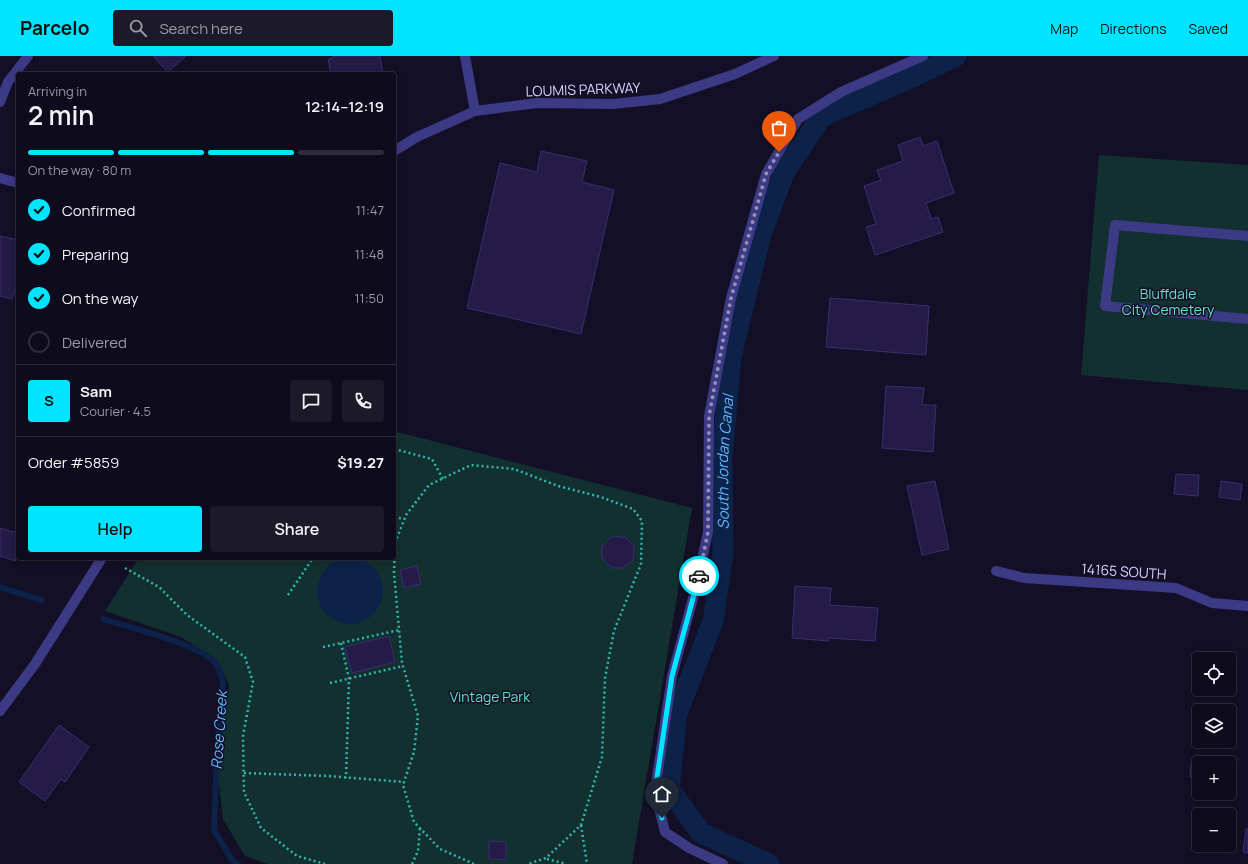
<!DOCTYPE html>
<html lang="en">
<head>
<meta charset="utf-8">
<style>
	:root { --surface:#0e0b1c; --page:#1c1929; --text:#f1f3f6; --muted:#9b9ba3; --line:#2e2b3b; --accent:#00e5ff }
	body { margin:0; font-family:Manrope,sans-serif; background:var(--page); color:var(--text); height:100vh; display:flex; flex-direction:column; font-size:15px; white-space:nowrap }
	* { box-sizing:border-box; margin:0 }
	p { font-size:13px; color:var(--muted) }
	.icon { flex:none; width:22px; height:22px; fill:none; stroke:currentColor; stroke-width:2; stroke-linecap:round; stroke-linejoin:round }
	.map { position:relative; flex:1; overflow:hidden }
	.panel { position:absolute; left:16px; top:16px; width:380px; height:488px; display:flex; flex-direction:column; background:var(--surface); border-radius:4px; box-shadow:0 2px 10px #0003,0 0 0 1px var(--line) }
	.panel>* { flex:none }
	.controls { position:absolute; left:1192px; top:596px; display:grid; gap:8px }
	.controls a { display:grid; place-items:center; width:44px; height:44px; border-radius:4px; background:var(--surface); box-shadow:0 2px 10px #0003,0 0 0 1px var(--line); font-size:20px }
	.pin { position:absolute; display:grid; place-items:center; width:34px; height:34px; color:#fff; margin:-41px -17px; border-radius:50% 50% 50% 0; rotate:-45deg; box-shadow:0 0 4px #0007 }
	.pin .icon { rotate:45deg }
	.courier { position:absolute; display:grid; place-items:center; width:40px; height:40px; margin:-20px; border:3px solid #00e5ff; border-radius:50%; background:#fff; color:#222; box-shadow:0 1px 5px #0007 }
	.overview em { font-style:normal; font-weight:600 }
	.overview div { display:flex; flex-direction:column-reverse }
	.overview { display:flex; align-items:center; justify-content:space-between; height:68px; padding:0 12px }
	h1 { font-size:26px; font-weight:600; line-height:30px }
	.bar { display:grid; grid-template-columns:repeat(4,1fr); gap:6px 4px; align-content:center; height:48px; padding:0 12px }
	.bar i { height:5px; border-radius:3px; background:var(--line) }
	.bar .active { background:var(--accent) }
	.bar p { grid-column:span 4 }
	.line { display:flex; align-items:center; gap:10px; padding:0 12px; border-top:1px solid var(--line) }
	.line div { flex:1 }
	.round { display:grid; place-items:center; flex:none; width:42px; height:42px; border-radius:4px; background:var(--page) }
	ol { padding:0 12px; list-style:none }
	li { display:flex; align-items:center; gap:12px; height:44px }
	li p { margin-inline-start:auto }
	li .icon { padding:4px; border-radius:50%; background:var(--accent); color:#111; stroke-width:4 }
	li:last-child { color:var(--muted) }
	li i { width:22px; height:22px; border:2px solid var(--line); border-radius:50% }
	.primary-button { display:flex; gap:8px; margin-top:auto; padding:8px 12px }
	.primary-button a { flex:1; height:46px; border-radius:4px; background:var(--accent); color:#111; font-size:16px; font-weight:600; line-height:46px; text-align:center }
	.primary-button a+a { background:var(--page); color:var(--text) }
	header { display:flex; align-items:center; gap:24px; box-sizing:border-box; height:56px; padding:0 20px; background:var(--accent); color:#111 }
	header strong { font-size:19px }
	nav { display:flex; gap:22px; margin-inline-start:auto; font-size:14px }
	.search { width:280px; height:36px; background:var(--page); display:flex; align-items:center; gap:10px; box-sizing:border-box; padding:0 14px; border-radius:4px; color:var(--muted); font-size:15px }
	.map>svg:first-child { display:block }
	.green { fill:#12302f }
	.water { fill:#0c2248 }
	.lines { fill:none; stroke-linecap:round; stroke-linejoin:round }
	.stream { stroke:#0c2248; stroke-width:6 }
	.canal { stroke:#0c2248; stroke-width:21 }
	.building { fill:#241b47; stroke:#3b2d73 }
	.path { stroke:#2fb8b0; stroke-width:2.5; stroke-dasharray:2 3; stroke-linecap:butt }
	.service { stroke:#3d3a85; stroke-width:10 }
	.minor { stroke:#3d3a85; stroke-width:10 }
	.tertiary { stroke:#3d3a85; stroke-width:10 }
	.done { stroke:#948fb3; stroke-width:4; stroke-dasharray:0 7.2 }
	.route { stroke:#00e5ff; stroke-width:5 }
	.labels { text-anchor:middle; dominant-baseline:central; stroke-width:3; stroke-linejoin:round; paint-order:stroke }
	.street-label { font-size:14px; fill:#d9d4ff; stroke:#130f26 }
	.park-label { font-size:14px; fill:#5fe0c0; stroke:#130f26 }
	.water-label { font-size:15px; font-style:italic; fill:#62b6ff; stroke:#130f26 }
</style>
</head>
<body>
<header>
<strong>Parcelo</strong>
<div class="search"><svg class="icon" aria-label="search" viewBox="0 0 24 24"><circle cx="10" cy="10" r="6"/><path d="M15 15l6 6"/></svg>Search here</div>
<nav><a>Map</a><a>Directions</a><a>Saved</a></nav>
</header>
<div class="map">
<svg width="1248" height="808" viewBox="0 0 1248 808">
	<rect width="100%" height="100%" fill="#130f26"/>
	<g class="green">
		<polygon points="1099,99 1248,109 1248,334 1081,319"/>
		<polygon points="394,375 692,452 632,808 268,808 245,800 223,763 215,694 229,629 218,605 181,581 105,555 139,502 394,502"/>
	</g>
	<circle class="water" cx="350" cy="535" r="33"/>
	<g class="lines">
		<g class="stream">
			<polyline points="0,531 41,544"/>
			<path d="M103 563C128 571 198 588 215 606 220 612 222 622 223 629L217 693 214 774 232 804 237 808"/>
		</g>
		<path class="canal" id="s1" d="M769 808 701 777 669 733 677 657 713 565 723 499 722 402 731 301 761 178 784 117 821 61 917 19 956 0"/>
	</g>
	<g class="building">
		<polygon points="153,0 186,0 168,16"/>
		<polygon points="333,0 380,0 383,18 331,18 328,3 333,2"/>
		<polygon points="920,81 923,90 937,85 954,137 926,147 931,163 938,161 943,176 875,199 866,171 876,168 864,130 881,124 877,114 903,105 898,89"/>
		<polygon points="541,95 587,105 582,126 614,134 581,278 467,252 500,107 537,116"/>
		<polygon points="0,180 18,184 18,237 14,236 12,243 0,240"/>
		<polygon points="830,242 929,250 926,299 826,291"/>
		<polygon points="886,330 924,332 922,349 936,349 933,396 882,392"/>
		<polygon points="1176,418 1199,419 1198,440 1174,438"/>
		<polygon points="935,425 949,493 922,499 907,430"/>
		<polygon points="1221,425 1242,428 1240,444 1219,441"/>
		<polygon points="0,472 18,477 18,493 15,505 0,500"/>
		<polygon points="613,480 626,482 634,490 633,504 623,512 612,512 602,502 602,490"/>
		<polygon points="417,510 421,528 404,532 400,514"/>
		<polygon points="795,530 831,532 830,549 878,552 875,585 829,582 829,585 792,582"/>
		<polygon points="389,580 395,606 352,617 345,591"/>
		<polygon points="59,669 89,691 65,726 61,723 45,745 19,726"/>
		<polygon points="1191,708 1199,709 1199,722 1190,721"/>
		<polygon points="1246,773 1248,773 1248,797 1243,796"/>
		<polygon points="489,785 506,786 506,804 489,803"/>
	</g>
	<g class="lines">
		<g class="path">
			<polyline points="394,393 432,403 443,423"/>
			<polyline points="394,461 404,463"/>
			<polyline points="252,504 252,502"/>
			<polyline points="125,512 159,531 187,559 245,601 253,626 243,680 244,736 261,772 297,800 325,808"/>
			<polyline points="288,539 313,502"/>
			<polyline points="341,587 349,623 346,722"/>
			<polyline points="323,591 399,574"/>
			<polyline points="330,627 403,610"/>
			<polyline points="244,717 328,720 404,726"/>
			<polyline points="581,769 587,808"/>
			<polyline points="547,803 566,808"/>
			<polyline points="412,808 418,795 420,772"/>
			<polyline points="474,808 440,793 414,766 403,729 414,696 418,660 402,607 394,517 395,487 406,459 429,429 471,409 514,413 558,430 601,441 633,453 642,465 641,508 614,575 605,622 602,701 581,769 546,802 528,808"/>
		</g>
		<g class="service">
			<polyline points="1248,180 1115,169 1105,250 1248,263"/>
			<polyline points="723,808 689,792 665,776 655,735 672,620 696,531 708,476 709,360 731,242 766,118 798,63 841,36 923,0"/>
		</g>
		<g class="minor">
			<polyline points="465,0 475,55"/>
			<polyline points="0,46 8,26 28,0"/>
			<polyline points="0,122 18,127"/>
			<polyline points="996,515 1024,522 1176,532 1212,547 1248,550"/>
		</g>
		<g class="tertiary">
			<polyline points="394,95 417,81 475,55 537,47 613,48 660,43 735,18 774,0"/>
			<polyline points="0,655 35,608 102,502"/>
		</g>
	</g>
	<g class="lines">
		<polyline class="done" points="699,520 708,476 709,360 731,242 766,118 779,96"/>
		<polyline class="route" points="662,762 655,735 672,620 699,520"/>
	</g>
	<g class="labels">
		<g class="street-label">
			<text transform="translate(583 33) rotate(-2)">LOUMIS PARKWAY</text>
			<text transform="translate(1124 515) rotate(4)">14165 SOUTH</text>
		</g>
		<g class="park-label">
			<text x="1168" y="237">Bluffdale<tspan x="1168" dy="16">City Cemetery</tspan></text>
			<text x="490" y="640">Vintage Park</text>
		</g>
		<g class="water-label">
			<text stroke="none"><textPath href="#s1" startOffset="464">South Jordan Canal</textPath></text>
			<text transform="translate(219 674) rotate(-86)">Rose Creek</text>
		</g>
	</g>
</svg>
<div class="controls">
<a><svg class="icon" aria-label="locate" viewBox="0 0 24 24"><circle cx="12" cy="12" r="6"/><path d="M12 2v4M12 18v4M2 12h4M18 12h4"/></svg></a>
<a><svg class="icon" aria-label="layers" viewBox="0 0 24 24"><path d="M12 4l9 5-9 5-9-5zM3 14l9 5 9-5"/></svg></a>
<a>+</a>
<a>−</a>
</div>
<div class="pin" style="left:779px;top:96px;background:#ea580c"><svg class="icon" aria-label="bag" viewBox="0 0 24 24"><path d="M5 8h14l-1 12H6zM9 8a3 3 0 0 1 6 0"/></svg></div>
<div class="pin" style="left:662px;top:762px;background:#1f2937"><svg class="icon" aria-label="home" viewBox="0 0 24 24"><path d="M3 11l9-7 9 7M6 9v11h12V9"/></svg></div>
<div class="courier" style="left:699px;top:520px"><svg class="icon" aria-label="car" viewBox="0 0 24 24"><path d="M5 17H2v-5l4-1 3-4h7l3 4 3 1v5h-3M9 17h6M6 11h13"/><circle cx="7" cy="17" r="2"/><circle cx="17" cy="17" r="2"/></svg></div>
<section class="panel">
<div class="overview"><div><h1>2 min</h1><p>Arriving in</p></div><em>12:14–12:19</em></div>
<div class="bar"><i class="active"></i><i class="active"></i><i class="active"></i><i></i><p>On the way · 80 m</p></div>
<ol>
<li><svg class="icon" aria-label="check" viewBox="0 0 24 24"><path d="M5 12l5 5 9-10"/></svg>Confirmed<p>11:47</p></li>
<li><svg class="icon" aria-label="check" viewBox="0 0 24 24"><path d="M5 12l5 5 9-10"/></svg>Preparing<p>11:48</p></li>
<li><svg class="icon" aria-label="check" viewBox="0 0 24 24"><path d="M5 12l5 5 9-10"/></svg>On the way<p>11:50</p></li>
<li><i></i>Delivered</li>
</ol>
<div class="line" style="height:72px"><b class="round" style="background:var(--accent);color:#111">S</b><div><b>Sam</b><p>Courier · 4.5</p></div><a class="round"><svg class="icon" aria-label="chat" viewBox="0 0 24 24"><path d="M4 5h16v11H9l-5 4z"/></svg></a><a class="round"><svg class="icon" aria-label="phone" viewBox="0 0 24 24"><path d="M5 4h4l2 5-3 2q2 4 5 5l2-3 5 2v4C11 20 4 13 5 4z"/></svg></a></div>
<div class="line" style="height:52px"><div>Order #5859</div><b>$19.27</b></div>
<div class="primary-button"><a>Help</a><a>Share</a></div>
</section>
</div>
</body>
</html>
